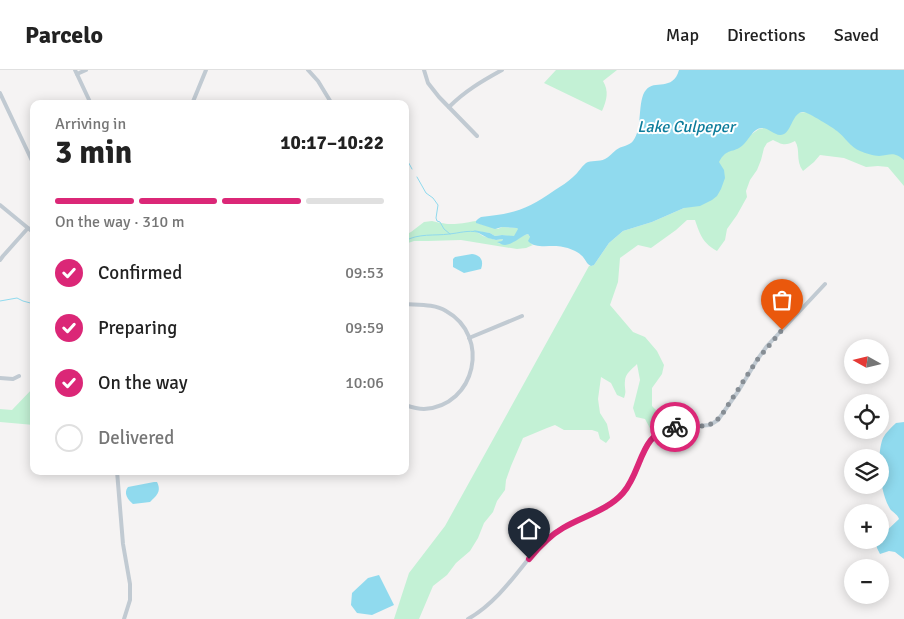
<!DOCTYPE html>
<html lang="en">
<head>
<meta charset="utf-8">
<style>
	:root { --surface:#fff; --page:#f6f6f6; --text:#222; --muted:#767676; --line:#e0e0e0; --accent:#db2777 }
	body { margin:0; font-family:Signika,sans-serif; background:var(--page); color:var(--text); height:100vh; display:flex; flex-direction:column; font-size:19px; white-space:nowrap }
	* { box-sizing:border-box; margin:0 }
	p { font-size:16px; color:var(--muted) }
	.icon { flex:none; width:28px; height:28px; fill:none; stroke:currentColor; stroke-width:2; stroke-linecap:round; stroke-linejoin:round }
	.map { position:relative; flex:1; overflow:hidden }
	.drawer { position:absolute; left:30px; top:30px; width:379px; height:375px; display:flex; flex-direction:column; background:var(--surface); border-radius:10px; box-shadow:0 2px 12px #0003 }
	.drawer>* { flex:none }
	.needle { width:32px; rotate:278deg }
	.fabs { position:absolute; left:844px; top:269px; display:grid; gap:10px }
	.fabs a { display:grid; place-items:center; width:45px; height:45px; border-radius:50%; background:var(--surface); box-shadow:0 2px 12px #0003; font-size:25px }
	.pin { position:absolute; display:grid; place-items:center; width:42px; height:42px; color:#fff; margin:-51px -21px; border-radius:50% 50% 50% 0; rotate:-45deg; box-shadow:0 0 5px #0007 }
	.pin .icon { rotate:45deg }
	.courier { position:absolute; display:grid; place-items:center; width:50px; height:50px; margin:-25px; border:4px solid #db2777; border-radius:50%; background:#fff; color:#222; box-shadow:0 1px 6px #0007 }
	.head em { font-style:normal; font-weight:700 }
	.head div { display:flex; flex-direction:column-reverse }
	.head { display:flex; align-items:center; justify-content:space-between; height:85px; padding:0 25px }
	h1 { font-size:32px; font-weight:700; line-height:38px }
	.bar { display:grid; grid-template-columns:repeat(4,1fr); gap:8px 5px; align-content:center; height:60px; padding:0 25px }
	.bar i { height:6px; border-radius:4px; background:var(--line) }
	.bar .on { background:var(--accent) }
	.bar p { grid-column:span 4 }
	ol { padding:0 25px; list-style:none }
	li { display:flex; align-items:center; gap:15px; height:55px }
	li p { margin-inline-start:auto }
	li .icon { padding:5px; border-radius:50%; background:var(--accent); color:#fff; stroke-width:4 }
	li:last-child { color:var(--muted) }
	li i { width:28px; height:28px; border:2px solid var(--line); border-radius:50% }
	header { display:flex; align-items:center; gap:30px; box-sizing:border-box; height:70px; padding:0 25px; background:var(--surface); border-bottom:1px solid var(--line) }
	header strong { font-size:24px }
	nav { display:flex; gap:28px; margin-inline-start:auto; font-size:18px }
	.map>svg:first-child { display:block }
	.green { fill:#c3f1d5 }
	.water { fill:#90daee }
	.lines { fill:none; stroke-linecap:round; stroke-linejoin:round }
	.stream { stroke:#90daee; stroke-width:1 }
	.minor { stroke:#c1cad2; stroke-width:4 }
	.done { stroke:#868d94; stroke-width:5; stroke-dasharray:0 9 }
	.route { stroke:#db2777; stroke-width:6 }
	.labels { text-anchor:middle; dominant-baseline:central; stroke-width:4; stroke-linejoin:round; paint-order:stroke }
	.water-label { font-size:16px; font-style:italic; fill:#0c7c9b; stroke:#fff }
</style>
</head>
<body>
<header>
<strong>Parcelo</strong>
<nav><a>Map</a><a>Directions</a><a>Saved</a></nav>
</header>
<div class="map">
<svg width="904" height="549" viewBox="0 0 904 549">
	<rect width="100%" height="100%" fill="#f5f3f3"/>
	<g class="green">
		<path d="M556 0H617L603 11C609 21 607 30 602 41L544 13Z"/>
		<path d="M806 42 888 82 901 85 904 89V116L888 97 878 96 866 97 844 88 820 85 814 92 803 101C795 90 801 80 795 71 785 76 783 75 773 70L767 73 764 78 761 90 757 100 750 110 746 121 747 127 737 145 727 159 725 170 717 181C703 173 700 165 695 150H687L676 160 651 178 638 175 620 188 618 212 610 235 633 262 645 267 657 281 664 295 662 304 652 318V336L662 346V353L652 362 645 349 636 347 633 338 640 310 637 294C632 299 625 304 625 311 624 319 627 320 624 328L617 325 611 313 601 307 598 329 600 343 607 354 610 368 606 373 600 369 598 362 592 360H564L555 355 547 358 523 368 511 396 506 410 505 420 497 431 493 442 484 453 478 468 470 481 456 493 447 505 433 516 419 549H394L409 503 445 456 589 196 594 195 609 173 623 161 652 152 684 138 719 94 718 91 724 83 759 59 768 57 798 43Z"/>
		<path d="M432 151C452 156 457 154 476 151L477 153 498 159 502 157 517 158 519 159 514 167 502 165 495 166 490 163 475 161 483 166 496 170 503 169 502 171 498 173C511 177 517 167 528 164L530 167 531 174 533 175 526 178 517 179 461 170 428 171H414L405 174V165L411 162 424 152Z"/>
		<polygon points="34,317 34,355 0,352 0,339 12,340"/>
	</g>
	<g class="water">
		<path d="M679 0H904V90C894 81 890 85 879 86 874 86 865 83 860 81 850 77 845 67 837 61 832 57 809 43 804 42 793 41 792 60 784 64 776 68 770 58 762 58 753 58 749 70 743 75 733 84 727 77 719 92L724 100 725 108 721 119 717 126 712 130 700 136 684 138 652 152 623 161 609 173 594 195 591 196C586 194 586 189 581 185 577 181 569 178 563 177 552 174 536 180 528 171L530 167 528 164C521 166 514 174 505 175 502 175 500 173 497 172L502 171 503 169 496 170 488 168 473 160 490 163 495 166 502 165 514 166 518 159 517 158 502 157 495 159 476 153V151L478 149 481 147C514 144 528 139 555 120 561 116 568 112 573 107 578 103 581 97 586 93 591 90 599 92 605 89 609 87 612 83 616 80 621 76 629 76 633 71 643 59 637 30 646 20 654 9 673 22 679 0Z"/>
		<path d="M472 184C481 185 484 191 481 199L464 203 453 197V189L455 187Z"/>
		<path d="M904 352V489L895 482 889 481 880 484 877 478 876 472 878 470H880V467L899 449C897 443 891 442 889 437 880 421 876 385 883 368 886 362 891 358 896 353Z"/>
		<path d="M154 412H157C162 422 156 426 150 432L133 434C128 430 123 423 128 417Z"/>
		<polygon points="379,505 394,535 372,545 357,543 351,535 352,523 368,508"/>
	</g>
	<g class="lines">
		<g class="stream">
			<polyline points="405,86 412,99"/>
			<polyline points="417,107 426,123 433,128 438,135 436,148 437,151 440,152 444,159 450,164"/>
			<path d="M405 171C418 163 435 166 449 164 460 163 467 160 478 162"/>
			<polyline points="0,231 17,228 23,231 34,234"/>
		</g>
		<g class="minor">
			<polyline points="75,0 91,34"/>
			<polyline points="308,0 318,11 332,34"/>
			<polyline points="424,0 428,13 439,27 477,66"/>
			<polyline points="77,4 86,0"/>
			<polyline points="0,23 34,95"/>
			<polyline points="192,34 206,0"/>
			<path d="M449 37C465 21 482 11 502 0"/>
			<polyline points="0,135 34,163"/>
			<polyline points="0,190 3,186 28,158"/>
			<path d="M405 234C418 235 435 234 446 241 491 266 476 336 424 339 418 339 411 337 405 335"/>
			<polyline points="469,268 522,246"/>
			<polyline points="0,308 13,309 19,306"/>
			<polyline points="117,401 123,474 130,514 130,530 124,549"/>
			<path d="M468 549C498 532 517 502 539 476L555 462 611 433 620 426 633 409 646 376 654 366 659 362 670 358 710 355 718 350 739 320 757 290 767 276 825 214"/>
		</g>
	</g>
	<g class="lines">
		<polyline class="done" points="675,357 705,356 714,353 721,346 757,290 782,260"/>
		<path class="route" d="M529 489C539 477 549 466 563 458 583 446 607 441 623 423 643 400 639 362 675 357"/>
	</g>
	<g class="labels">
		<g class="water-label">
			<text x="686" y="57">Lake Culpeper</text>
		</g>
	</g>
</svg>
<div class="fabs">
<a><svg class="needle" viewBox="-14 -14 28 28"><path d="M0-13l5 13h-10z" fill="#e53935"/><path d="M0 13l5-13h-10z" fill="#767676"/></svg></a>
<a><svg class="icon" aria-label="locate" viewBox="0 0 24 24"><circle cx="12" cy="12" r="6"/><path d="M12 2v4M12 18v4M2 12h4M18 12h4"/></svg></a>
<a><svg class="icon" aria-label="layers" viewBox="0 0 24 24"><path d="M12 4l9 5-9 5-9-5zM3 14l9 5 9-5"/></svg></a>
<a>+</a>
<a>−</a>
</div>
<div class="pin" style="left:782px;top:260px;background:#ea580c"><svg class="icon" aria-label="bag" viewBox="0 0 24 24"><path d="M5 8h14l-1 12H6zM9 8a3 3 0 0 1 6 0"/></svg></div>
<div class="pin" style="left:529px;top:489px;background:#1f2937"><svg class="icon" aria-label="home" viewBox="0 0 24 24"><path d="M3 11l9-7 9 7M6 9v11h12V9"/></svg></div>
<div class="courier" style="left:675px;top:357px"><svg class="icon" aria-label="bike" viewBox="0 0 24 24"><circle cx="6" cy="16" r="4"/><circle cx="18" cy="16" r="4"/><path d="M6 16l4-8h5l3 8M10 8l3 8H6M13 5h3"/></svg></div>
<section class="drawer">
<div class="head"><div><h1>3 min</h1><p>Arriving in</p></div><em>10:17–10:22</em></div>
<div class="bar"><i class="on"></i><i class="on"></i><i class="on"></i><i></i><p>On the way · 310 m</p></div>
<ol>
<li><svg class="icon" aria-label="check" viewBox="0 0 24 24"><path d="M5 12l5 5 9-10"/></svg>Confirmed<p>09:53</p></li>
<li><svg class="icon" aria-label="check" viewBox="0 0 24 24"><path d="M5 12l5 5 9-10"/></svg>Preparing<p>09:59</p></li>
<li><svg class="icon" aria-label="check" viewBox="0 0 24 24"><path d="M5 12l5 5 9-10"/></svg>On the way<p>10:06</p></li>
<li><i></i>Delivered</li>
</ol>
</section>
</div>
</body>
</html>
